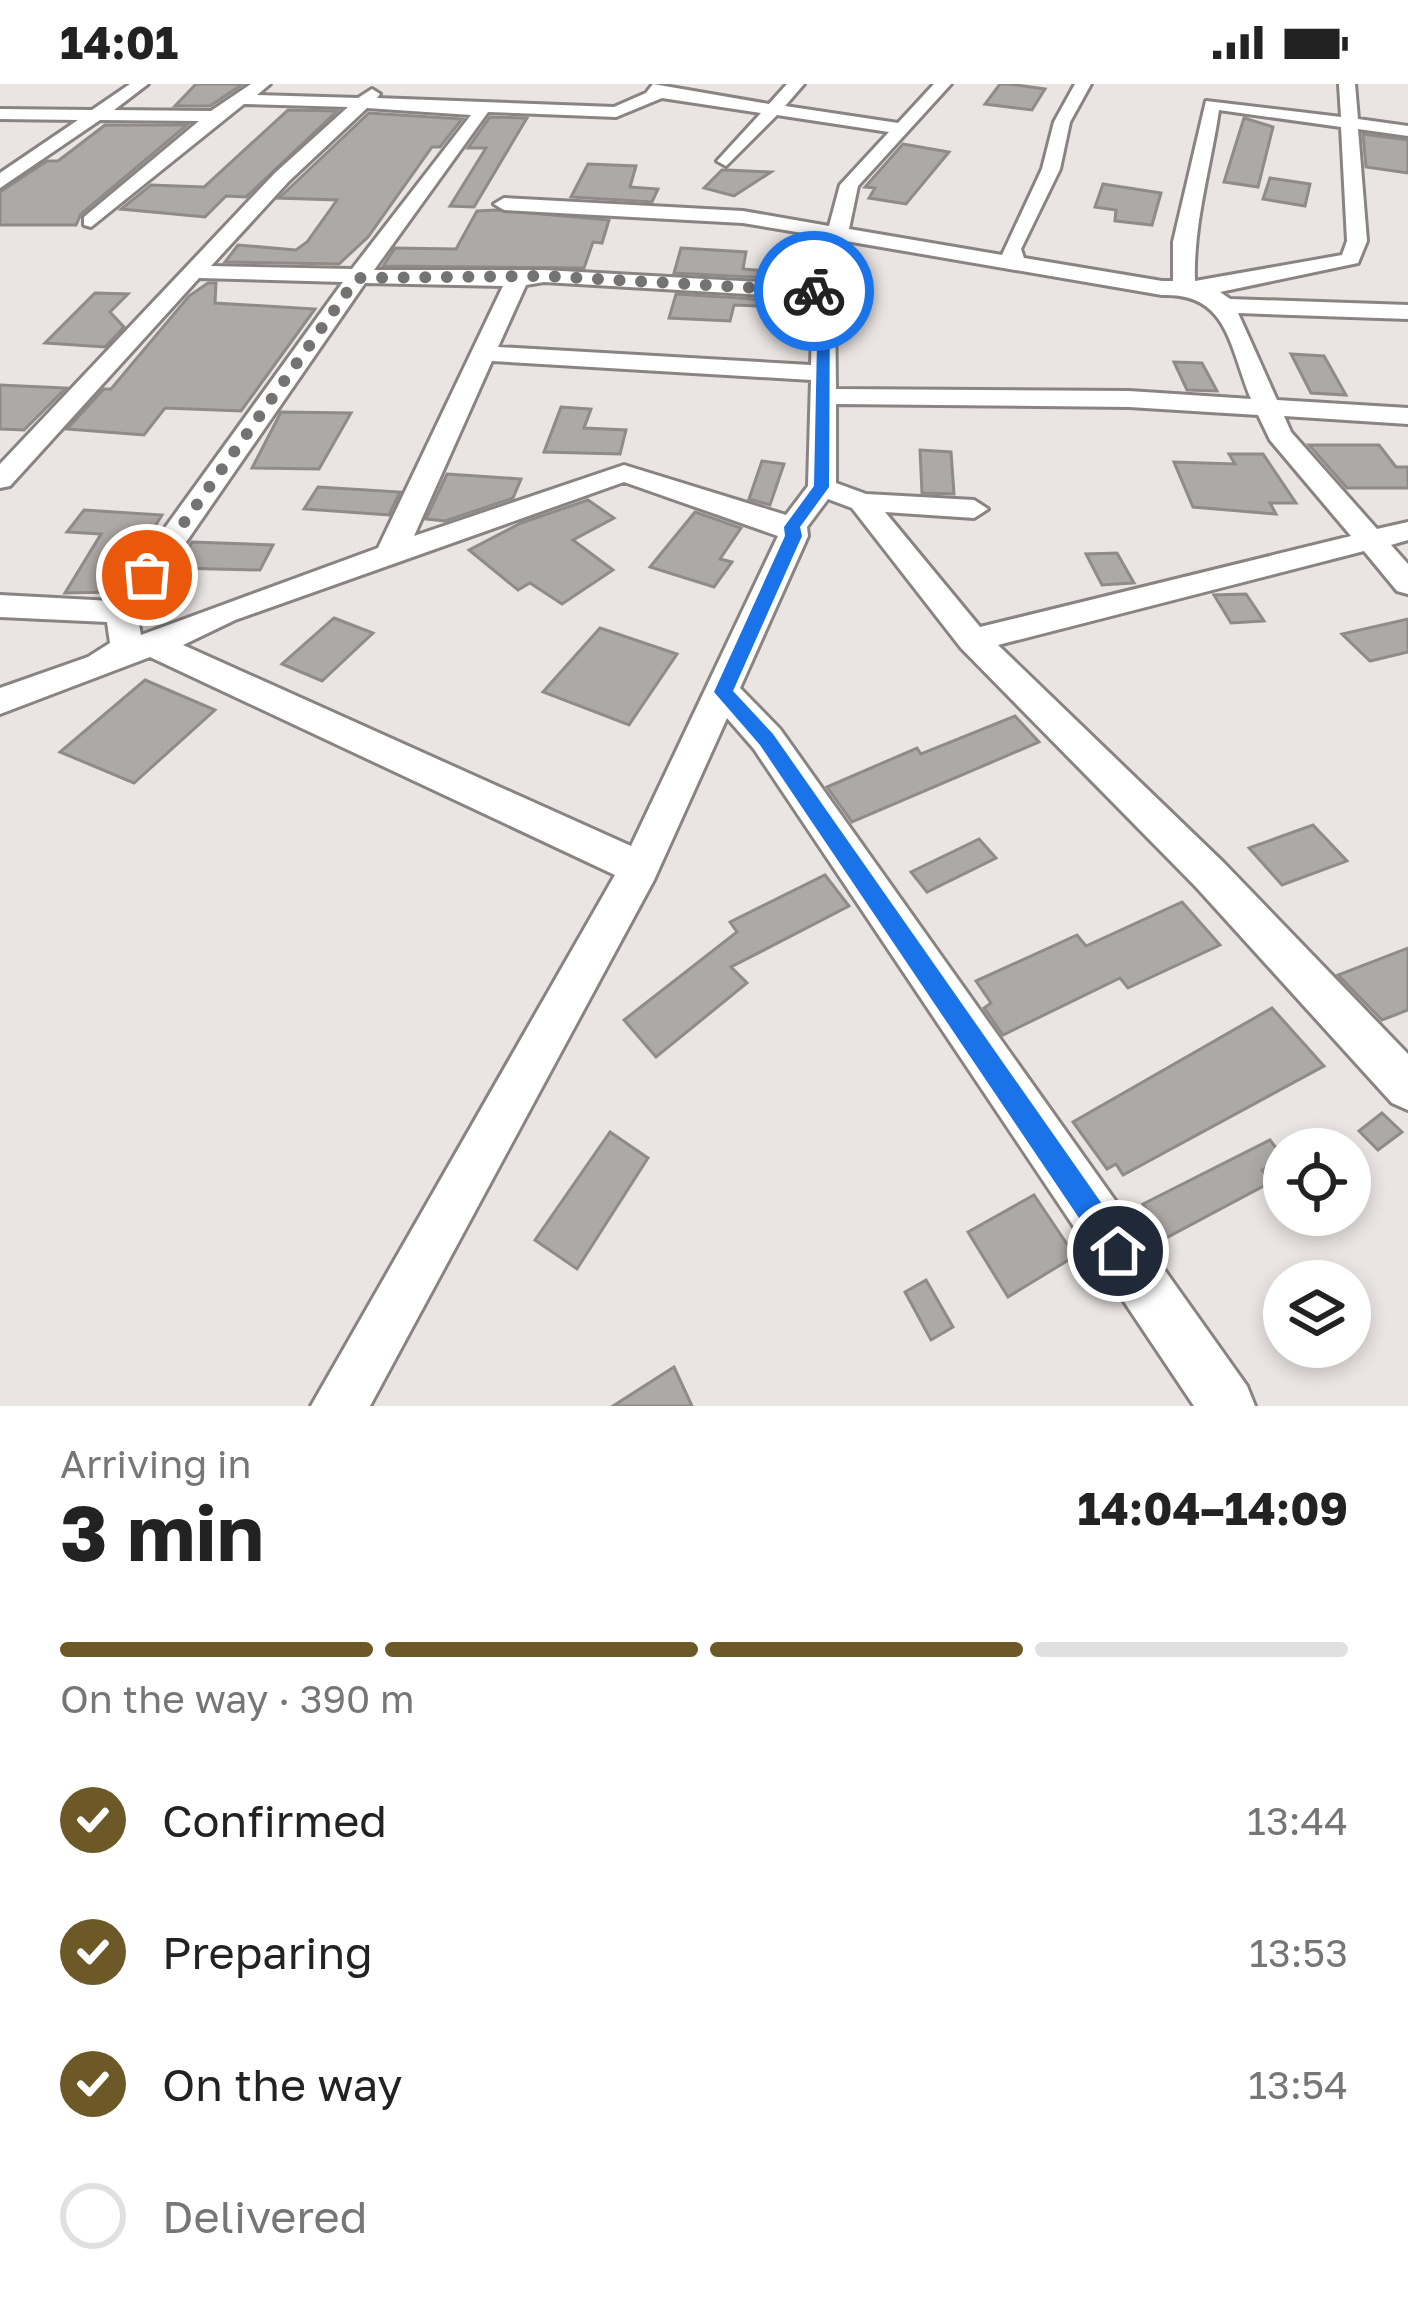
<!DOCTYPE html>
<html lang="en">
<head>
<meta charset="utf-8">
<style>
	:root { --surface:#fff; --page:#f6f6f6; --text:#222; --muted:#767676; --line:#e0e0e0; --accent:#6c5927 }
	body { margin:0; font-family:"Golos Text",sans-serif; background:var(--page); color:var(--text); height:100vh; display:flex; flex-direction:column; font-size:45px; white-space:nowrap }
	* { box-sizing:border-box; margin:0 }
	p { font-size:39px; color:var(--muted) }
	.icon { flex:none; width:66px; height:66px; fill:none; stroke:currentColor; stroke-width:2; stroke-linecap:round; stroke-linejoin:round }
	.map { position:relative; height:1322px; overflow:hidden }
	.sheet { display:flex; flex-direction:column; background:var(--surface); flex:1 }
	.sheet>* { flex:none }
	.buttons { position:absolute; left:1263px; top:1044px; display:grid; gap:24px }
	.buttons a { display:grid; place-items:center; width:108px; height:108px; border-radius:50%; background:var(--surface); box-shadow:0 6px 18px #0003; font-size:60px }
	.pin { position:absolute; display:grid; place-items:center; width:102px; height:102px; color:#fff; margin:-51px; border:6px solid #fff; border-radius:50%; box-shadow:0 3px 12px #0007 }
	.courier { position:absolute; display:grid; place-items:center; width:120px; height:120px; margin:-60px; border:9px solid #1a73e8; border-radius:50%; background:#fff; color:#222; box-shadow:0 3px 15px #0007 }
	.headline em { font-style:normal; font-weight:700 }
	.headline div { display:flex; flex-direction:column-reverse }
	.headline { display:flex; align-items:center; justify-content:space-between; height:204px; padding:0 60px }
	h1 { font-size:78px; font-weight:700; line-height:90px }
	.bar { display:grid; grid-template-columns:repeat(4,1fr); gap:18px 12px; align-content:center; height:144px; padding:0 60px }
	.bar i { height:15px; border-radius:9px; background:var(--line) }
	.bar .selected { background:var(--accent) }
	.bar p { grid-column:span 4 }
	ol { padding:0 60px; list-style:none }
	li { display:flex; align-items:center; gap:36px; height:132px }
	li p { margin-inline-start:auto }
	li .icon { padding:12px; border-radius:50%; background:var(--accent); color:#fff; stroke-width:4 }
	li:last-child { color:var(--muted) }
	li i { width:66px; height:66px; border:6px solid var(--line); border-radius:50% }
	.status { display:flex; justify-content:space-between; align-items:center; height:84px; padding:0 60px; background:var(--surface); direction:ltr }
	.status svg { height:33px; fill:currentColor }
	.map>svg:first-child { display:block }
	.building { fill:#ada9a6; stroke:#8f8b89; stroke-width:3 }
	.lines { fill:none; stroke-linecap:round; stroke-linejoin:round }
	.minor-casing { stroke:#898482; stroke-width:6 }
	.minor { fill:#fff; fill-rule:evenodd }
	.route { fill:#1a73e8 }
	.done { stroke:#757371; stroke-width:12; stroke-dasharray:0 21.6 }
</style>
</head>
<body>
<div class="status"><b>14:01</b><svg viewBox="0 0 49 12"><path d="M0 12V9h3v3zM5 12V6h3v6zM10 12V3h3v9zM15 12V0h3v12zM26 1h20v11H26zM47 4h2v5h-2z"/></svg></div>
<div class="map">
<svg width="1408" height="1322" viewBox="0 0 1408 1322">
	<rect width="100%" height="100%" fill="#eae5e3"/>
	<g class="building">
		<polygon points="196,0 243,0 210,22 175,22"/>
		<polygon points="1000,0 1009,0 1045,5 1032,26 985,20"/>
		<polygon points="288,26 337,27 246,113 226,112 205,133 121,125 151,101 204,103"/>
		<polygon points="369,29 462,35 440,63 432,63 368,153 339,180 225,178 238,161 296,166 307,158 337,116 279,114"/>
		<polygon points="490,33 527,34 474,123 450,122 486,64 468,64"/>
		<polygon points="1244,34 1273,43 1258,103 1224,98"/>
		<polygon points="105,41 187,41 81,130 76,141 0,141 0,108 47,77 58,77"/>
		<polygon points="1363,50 1408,56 1408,89 1366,83"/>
		<polygon points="903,60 949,68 906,120 869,114 875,104 865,103"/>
		<polygon points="588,80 636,82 630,103 658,105 652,118 571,113"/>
		<polygon points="722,86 727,86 771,88 734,112 704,104"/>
		<polygon points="1270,94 1310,100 1305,122 1263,115"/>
		<polygon points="1103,100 1161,109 1152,141 1115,137 1116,126 1095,123"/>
		<polygon points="477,127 496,126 609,136 602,159 593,158 584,184 383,182 395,164 456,165"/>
		<polygon points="681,164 746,168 743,185 807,190 806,196 674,189"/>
		<polygon points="208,199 216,199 215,219 315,225 241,327 165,324 144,351 67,345 104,305 111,305 189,212"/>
		<polygon points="95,209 128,210 110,228 124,243 105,263 45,259"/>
		<polygon points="676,210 802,218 802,224 734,221 730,237 669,234"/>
		<polygon points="1291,270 1324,272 1346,311 1311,309"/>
		<polygon points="1174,278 1202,279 1217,307 1187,306"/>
		<polygon points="0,301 66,304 24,346 0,345"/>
		<polygon points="561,323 591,325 584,344 626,346 620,370 544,368"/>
		<polygon points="281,328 351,329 319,385 252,384"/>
		<polygon points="1309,361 1379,361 1396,383 1408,383 1408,404 1347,404"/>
		<polygon points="920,366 951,368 954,410 922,409"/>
		<polygon points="1229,370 1263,370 1296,419 1270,419 1276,430 1193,423 1174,378 1235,380"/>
		<polygon points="762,377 784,380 770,421 749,415"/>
		<polygon points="447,390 521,395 513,414 445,437 426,435"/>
		<polygon points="318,403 400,408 389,431 304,425"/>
		<polygon points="588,416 614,434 573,456 613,486 562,520 530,499 518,506 469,466 521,439"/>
		<polygon points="84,426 162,431 113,508 65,509 101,450 67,448"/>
		<polygon points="695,428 741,444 720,475 732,478 714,503 650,483"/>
		<polygon points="192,458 273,461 260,486 176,484"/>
		<polygon points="1117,469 1134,499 1102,501 1086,470"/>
		<polygon points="1246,510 1264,537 1231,539 1214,511"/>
		<polygon points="334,534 373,549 322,597 282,580"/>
		<polygon points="1408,535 1408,568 1370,577 1342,550"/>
		<polygon points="600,544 677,570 629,641 543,608"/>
		<polygon points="145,596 215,626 134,699 60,668"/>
		<polygon points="1015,632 1039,658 852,738 827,703 917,664 921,670"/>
		<polygon points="1313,741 1347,777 1282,801 1249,764"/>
		<polygon points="979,755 996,774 927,808 911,788"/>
		<polygon points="825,791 849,822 731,883 747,899 656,973 624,936 737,848 730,838"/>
		<polygon points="1182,818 1220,861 1128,904 1120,894 1003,951 984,924 991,919 976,897 1077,851 1086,862"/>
		<polygon points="1408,864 1408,926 1382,936 1338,891"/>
		<polygon points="1272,924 1324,982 1123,1091 1116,1080 1107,1085 1073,1038"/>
		<polygon points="1382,1029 1402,1048 1378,1066 1359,1047"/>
		<polygon points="610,1048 648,1074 577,1185 535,1156"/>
		<polygon points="1270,1056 1284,1074 1262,1086 1271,1098 1166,1154 1143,1120"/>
		<polygon points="1034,1111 1075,1172 1008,1213 968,1148"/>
		<polygon points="926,1196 953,1243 931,1256 905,1208"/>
		<polygon points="674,1283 692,1322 613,1322"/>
	</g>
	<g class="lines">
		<g class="minor-casing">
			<path id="minor" d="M130 0H148L114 26 211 27 251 0H270L257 11 358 14 372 5 380 10 377 14 614 23 646 9 653 0 769 20 787 0H804L785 22 898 39 934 0H951L858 102 849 145 1002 171 1042 85 1054 38 1075 0H1091L1070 38 1060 85 1021 165 1024 174 1162 197H1173V158L1206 17 1341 33 1339 0H1355L1358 35 1408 42V52L1358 45 1367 157 1358 179 1220 208 1230 215 1408 221V235L1238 229 1277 316 1408 324V340L1284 332 1291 348 1377 445 1408 438V456L1391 461 1408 480V510L1397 507 1364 467 998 561 1224 779 1408 970V1026L1392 1019 1196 803 961 564 852 424 828 415 807 443 808 452 740 604 780 645 1247 1302 1255 1322H1194L754 665 727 634 654 796 370 1322H311L615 791 150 573 0 630V604L88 573 110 559 107 538 0 533V511L112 517 343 198 199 194 10 402 0 404V380L275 89 348 23 244 20 91 143 84 141V133L199 37 100 36 0 104V89L78 36 0 35V25L92 26ZM662 14 761 29 717 77 726 82 777 31 889 48 840 101 829 142 743 127 504 114 494 120 504 126 743 139 827 153 815 201 544 186H374L488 28 616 33ZM367 24 471 31 352 185 211 182 289 97ZM1219 26 1341 43 1347 157 1342 171 1195 197C1193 140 1211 82 1219 26ZM846 157 1162 211C1228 209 1229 261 1251 315L1129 307 836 305 835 208ZM544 198 813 214 811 281 498 263 526 201ZM365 199 503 202 378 464 141 551 137 529ZM492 277 811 296 808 402 786 431 624 381 414 452ZM836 320 1129 323 1258 331 1270 356 1351 452 980 543 885 428 974 434 988 425 974 416 866 410 836 399ZM624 398 778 452 631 762 183 561 235 536Z"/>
		</g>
		<use href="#minor" class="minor"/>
	</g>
	<polygon class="route" points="814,204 830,208 829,403 800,443 802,452 733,607 773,650 1128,1157 1128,1177 1118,1181 1108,1177 760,661 714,608 785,452 784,443 814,402 818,211 808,207"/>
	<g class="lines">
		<polyline class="done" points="147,491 357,194 544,192 814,207"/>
	</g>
</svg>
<div class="buttons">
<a><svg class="icon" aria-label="locate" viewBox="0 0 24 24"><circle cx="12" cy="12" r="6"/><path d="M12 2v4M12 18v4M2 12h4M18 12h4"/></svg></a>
<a><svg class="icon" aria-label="layers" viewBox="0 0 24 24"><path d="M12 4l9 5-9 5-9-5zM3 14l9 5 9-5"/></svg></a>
</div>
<div class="pin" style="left:147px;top:491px;background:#ea580c"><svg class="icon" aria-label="bag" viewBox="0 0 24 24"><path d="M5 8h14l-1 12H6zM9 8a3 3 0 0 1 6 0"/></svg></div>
<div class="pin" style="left:1118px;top:1167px;background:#1f2937"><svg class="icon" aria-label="home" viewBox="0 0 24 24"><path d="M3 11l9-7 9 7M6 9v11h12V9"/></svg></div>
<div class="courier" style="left:814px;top:207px"><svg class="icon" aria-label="bike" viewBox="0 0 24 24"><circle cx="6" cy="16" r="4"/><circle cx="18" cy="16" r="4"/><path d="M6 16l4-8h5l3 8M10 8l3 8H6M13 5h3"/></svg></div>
</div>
<section class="sheet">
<div class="headline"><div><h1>3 min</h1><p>Arriving in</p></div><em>14:04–14:09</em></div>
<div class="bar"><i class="selected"></i><i class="selected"></i><i class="selected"></i><i></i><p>On the way · 390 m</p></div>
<ol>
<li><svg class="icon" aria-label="check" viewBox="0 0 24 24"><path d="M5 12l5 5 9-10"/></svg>Confirmed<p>13:44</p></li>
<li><svg class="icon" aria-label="check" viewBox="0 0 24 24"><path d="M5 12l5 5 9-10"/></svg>Preparing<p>13:53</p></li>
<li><svg class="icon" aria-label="check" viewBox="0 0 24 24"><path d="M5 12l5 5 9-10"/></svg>On the way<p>13:54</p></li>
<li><i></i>Delivered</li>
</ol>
</section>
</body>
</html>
